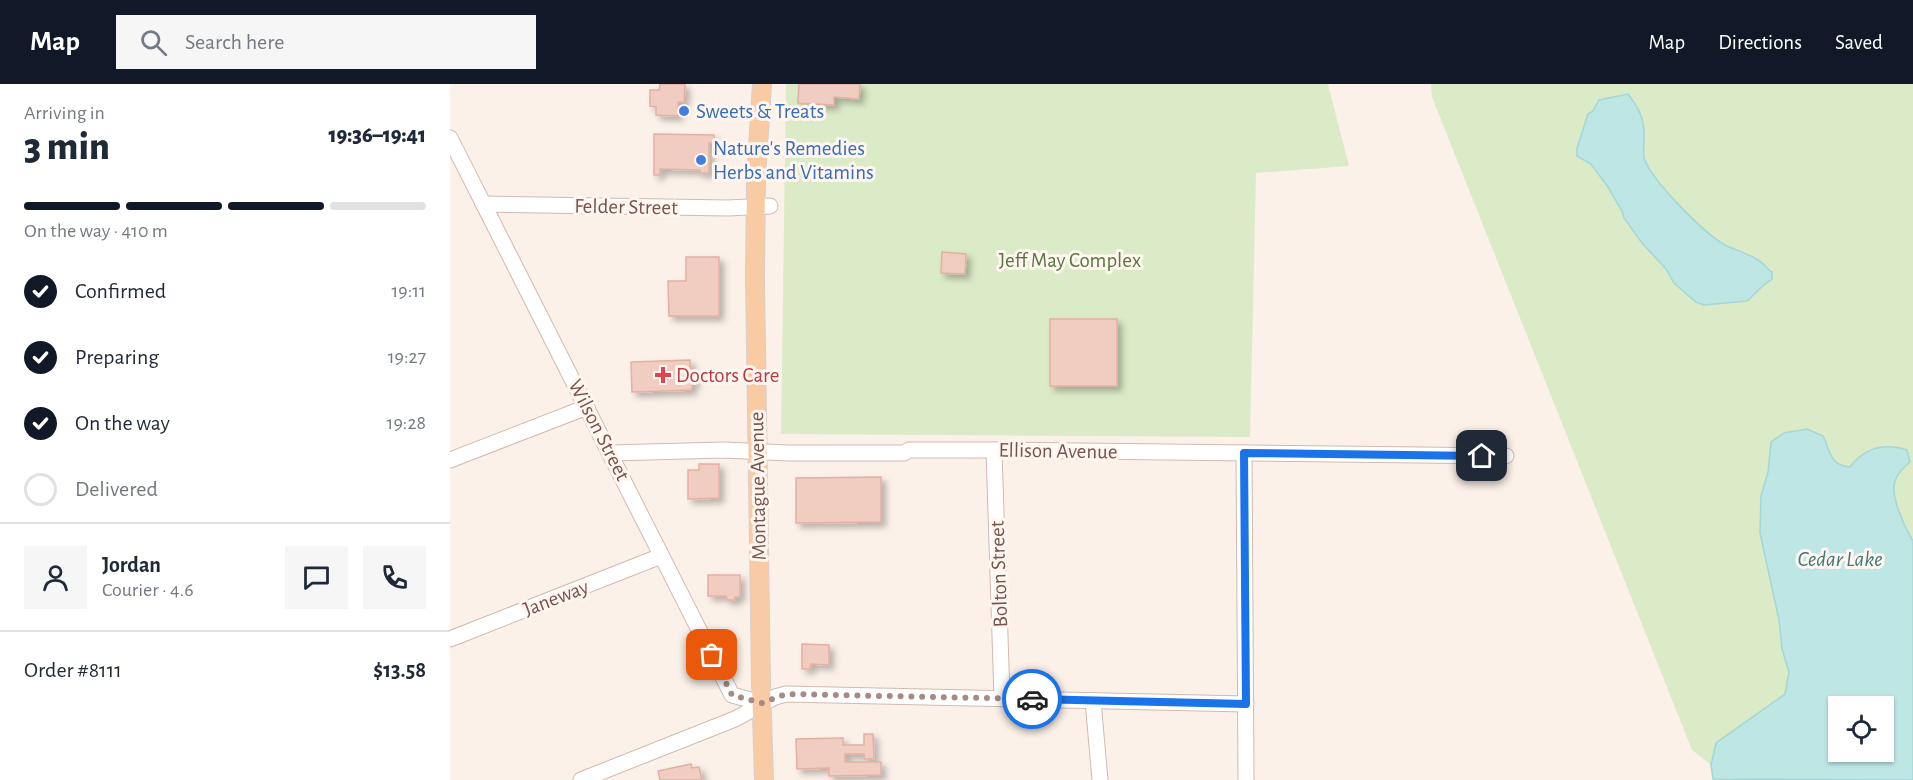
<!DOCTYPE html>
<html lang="en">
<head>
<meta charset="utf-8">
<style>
	:root { --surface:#fff; --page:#f6f6f7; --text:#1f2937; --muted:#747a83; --line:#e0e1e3; --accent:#111827 }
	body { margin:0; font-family:"Alegreya Sans",sans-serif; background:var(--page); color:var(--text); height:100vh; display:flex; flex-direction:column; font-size:22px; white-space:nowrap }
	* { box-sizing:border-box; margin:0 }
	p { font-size:20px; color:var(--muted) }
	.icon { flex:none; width:33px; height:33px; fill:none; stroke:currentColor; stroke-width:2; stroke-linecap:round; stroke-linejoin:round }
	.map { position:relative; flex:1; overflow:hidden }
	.details { display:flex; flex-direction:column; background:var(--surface); width:450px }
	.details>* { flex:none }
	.tools { position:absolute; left:1378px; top:612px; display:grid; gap:12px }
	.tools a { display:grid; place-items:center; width:66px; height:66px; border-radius:0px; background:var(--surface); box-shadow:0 2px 4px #0004; font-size:30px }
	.pin { position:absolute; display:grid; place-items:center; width:51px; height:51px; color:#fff; margin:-26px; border-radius:12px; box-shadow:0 3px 9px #0006 }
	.courier { position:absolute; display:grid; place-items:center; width:60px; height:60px; margin:-30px; border:4px solid #1a73e8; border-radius:50%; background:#fff; color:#222; box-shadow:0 2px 8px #0007 }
	.summary em { font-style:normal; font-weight:800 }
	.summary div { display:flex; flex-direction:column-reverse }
	.summary { display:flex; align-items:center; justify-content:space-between; height:102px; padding:0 24px }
	h1 { font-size:39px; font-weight:800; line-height:45px }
	.bar { display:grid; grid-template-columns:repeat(4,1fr); gap:9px 6px; align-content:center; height:72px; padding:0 24px }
	.bar i { height:8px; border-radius:4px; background:var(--line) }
	.bar .selected { background:var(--accent) }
	.bar p { grid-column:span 4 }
	.line { display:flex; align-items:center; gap:15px; padding:0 24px; border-top:2px solid var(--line) }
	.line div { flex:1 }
	.round { display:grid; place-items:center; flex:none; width:63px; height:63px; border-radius:0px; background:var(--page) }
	ol { padding:0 24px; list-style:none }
	li { display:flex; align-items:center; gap:18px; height:66px }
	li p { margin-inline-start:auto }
	li .icon { padding:6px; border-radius:50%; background:var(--accent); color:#fff; stroke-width:4 }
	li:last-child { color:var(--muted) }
	li i { width:33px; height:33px; border:3px solid var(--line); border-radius:50% }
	header { display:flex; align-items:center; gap:36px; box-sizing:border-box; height:84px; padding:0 30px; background:var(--accent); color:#fff }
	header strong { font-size:28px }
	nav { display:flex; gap:33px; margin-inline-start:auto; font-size:21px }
	.search { width:420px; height:54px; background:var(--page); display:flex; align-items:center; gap:15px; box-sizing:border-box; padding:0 21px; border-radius:0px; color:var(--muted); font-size:22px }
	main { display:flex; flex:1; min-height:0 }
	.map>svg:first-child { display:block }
	.green { fill:#dbeac7; fill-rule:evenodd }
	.water { fill:#bde6e5; stroke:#a4d7d7; stroke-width:1.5; fill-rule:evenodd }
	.building { fill:#f1ccc1; stroke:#e3b0a2; stroke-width:1.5; filter:url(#shadow) }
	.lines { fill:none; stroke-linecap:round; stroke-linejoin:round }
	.minor-casing { stroke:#d0bab1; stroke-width:17 }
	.major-casing { stroke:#d9cfcd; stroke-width:20 }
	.minor { stroke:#fff; stroke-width:15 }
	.major { stroke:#f8cba4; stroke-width:18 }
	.done { stroke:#a58b84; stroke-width:6; stroke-dasharray:0 10.8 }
	.route { stroke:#1a73e8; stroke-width:8 }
	.shop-dot { fill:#3f7fe0; stroke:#fff6f0; stroke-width:2 }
	.health-dot { fill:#e0444e; stroke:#fff6f0; stroke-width:2 }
	.labels { text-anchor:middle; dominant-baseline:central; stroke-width:6; stroke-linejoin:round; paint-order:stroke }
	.shop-label { font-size:21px; fill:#366cbe; stroke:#fff6f0; text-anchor:start }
	.street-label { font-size:21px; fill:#76544d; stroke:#fff6f0 }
	.park-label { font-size:21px; fill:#5a7641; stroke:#fff6f0 }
	.health-label { font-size:21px; fill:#be3a42; stroke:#fff6f0; text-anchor:start }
	.water-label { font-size:22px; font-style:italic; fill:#407b7b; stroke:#fff6f0 }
</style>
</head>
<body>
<header>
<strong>Map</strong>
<div class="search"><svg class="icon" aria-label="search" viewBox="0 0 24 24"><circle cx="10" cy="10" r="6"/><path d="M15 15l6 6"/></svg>Search here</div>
<nav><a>Map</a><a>Directions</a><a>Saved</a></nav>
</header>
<main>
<section class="details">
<div class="summary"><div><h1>3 min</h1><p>Arriving in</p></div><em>19:36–19:41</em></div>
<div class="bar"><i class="selected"></i><i class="selected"></i><i class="selected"></i><i></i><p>On the way · 410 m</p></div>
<ol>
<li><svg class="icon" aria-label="check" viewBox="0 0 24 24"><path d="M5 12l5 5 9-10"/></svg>Confirmed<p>19:11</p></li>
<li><svg class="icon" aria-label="check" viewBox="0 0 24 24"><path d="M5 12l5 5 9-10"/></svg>Preparing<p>19:27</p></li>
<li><svg class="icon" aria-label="check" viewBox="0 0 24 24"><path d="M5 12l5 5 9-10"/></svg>On the way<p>19:28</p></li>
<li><i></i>Delivered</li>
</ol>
<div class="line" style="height:108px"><a class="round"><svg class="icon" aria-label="person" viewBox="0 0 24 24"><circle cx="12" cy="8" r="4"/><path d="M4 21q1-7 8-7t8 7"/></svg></a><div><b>Jordan</b><p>Courier · 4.6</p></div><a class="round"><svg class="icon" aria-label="chat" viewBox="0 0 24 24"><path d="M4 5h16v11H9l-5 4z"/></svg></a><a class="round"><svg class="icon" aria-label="phone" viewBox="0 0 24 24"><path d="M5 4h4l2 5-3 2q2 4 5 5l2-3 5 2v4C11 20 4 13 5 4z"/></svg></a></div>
<div class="line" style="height:78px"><div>Order #8111</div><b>$13.58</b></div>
</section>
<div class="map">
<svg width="1463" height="696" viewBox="0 0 1463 696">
	<defs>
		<filter id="shadow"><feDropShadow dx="4.5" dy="4.5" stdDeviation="3" flood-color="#0004"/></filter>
	</defs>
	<rect width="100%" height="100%" fill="#fcf1e9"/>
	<g class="green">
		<polygon points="336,0 878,0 899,82 806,89 800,353 331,350"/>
		<path d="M981 0H1463V696H1263L1261 681 1242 666 982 13ZM1389 622H1434V668H1389Z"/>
	</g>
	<g class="water">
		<path d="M1178 10C1189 24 1195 36 1194 55 1194 62 1193 68 1194 74 1201 96 1258 154 1279 163 1289 167 1299 170 1308 176 1314 179 1316 185 1322 188V195L1315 200 1297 217 1254 221 1246 218 1224 199 1216 185 1192 159 1174 134 1172 127 1158 103 1141 80 1127 72V64L1138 30 1143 27 1149 16Z"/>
		<path d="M1357 345 1373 352C1381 368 1379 381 1400 383 1415 363 1435 359 1457 366L1460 378C1454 383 1447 390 1445 397 1440 413 1455 444 1463 457V696L1263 695 1261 681 1266 659 1335 610 1339 588 1332 565 1329 536 1310 449 1311 412 1318 388 1321 358 1334 349ZM1434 622V668H1389V622Z"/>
	</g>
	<g class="building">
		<polygon points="210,0 235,0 234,18 228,18 228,32 206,31 206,23 200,22 200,6 209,6"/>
		<polygon points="349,0 410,0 409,15 384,13 384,21 348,19"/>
		<polygon points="204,50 264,51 264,59 259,59 259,89 250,89 250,86 210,85 210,91 204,91"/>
		<polygon points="492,168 516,170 515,190 491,189"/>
		<polygon points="236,173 269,173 269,232 219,232 218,197 236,197"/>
		<rect x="600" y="235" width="67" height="67"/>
		<polygon points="240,276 240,285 244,285 245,298 242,298 242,306 182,308 181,278"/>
		<polygon points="249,380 269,380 269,414 238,415 238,386 249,386"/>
		<polygon points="431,393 431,438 346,439 346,394"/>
		<polygon points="258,491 290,491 290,513 285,513 285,516 277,516 276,512 258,512"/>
		<polygon points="352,560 379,561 379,581 361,580 360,585 352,585"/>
		<polygon points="414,650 423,650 424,675 414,675 414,670 395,670 395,678 431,678 431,691 379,692 379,684 347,685 346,655 393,654 393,661 414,661"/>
		<polygon points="241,680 242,684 249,683 252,696 210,696 208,687"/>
	</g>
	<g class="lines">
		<g class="minor-casing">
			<g id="minor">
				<polyline points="0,54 282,611 312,619"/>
				<polyline points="33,120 278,124 320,122"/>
				<polyline points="544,366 552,614"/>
				<polyline points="160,369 274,366 338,369 454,369 459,366 544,366 1056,372"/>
				<polyline points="794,369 796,696"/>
				<polyline points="0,376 137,323"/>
				<polyline points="0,555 211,472"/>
				<polyline points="643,617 650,696"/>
				<polyline points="131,696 285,635 325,613 336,610 796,620"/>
			</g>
		</g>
		<g class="major-casing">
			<polyline id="major" points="312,0 306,95 305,195 311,600 314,696"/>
		</g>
		<use href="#minor" class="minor"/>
		<use href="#major" class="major"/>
	</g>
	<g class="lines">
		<polyline class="done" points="262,571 282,611 312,619 336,610 582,615"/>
		<polyline class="route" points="582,615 796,620 794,369 1032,372"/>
	</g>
	<g class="shop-dot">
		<circle cx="234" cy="27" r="6"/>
		<circle cx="251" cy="76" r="6"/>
	</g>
	<path class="health-dot" d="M210 282h6v6h6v6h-6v6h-6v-6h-6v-6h6z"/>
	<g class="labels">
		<g class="shop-label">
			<text x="246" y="27">Sweets &amp; Treats</text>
			<text x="263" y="64">Nature's Remedies<tspan x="263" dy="24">Herbs and Vitamins</tspan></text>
		</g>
		<g class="street-label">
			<text transform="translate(176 123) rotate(1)">Felder Street</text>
			<text transform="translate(149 346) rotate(63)">Wilson Street</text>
			<text transform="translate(608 367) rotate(1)">Ellison Avenue</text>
			<text transform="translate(308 402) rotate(-91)">Montague Avenue</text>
			<text transform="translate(549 490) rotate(-92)">Bolton Street</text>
			<text transform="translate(106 514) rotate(-21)">Janeway</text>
		</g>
		<g class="park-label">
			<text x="620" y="176">Jeff May Complex</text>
		</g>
		<g class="health-label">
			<text x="226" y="291">Doctors Care</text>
		</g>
		<g class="water-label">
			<text x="1390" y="475">Cedar Lake</text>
		</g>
	</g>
</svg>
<div class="tools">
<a><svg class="icon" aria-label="locate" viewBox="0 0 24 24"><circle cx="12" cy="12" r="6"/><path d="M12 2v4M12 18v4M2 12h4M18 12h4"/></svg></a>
</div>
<div class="pin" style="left:262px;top:571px;background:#ea580c"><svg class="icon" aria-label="bag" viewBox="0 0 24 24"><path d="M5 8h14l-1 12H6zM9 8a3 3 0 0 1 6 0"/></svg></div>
<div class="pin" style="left:1032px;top:372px;background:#1f2937"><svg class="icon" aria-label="home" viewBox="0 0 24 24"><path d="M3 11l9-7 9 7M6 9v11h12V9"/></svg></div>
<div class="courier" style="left:582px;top:615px"><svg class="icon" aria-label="car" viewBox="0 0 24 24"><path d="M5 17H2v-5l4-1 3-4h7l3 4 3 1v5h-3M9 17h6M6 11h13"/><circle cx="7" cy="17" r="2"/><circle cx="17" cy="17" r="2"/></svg></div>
</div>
</main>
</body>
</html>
